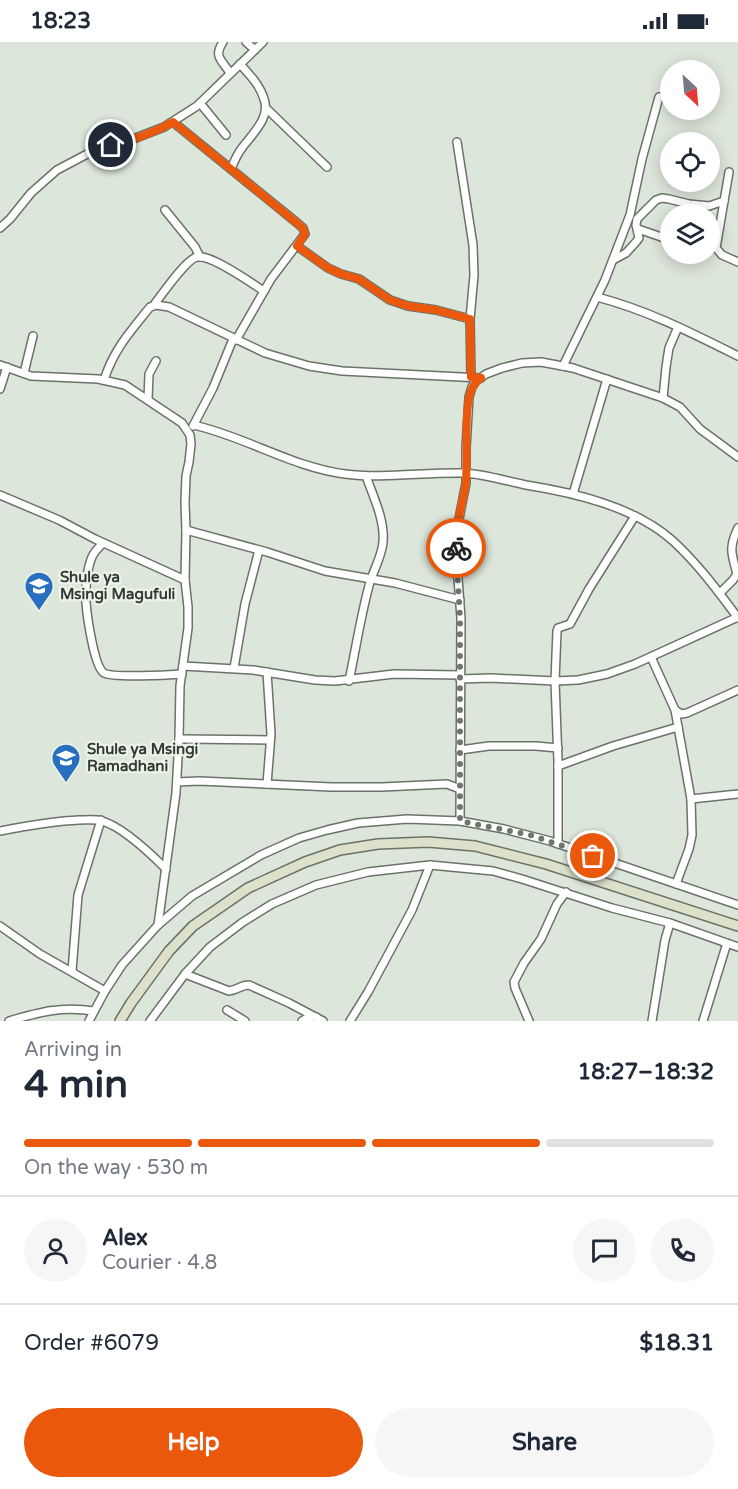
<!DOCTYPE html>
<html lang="en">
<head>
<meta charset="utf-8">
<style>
	:root { --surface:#fff; --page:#f6f6f7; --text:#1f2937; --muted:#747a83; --line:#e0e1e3; --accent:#ea580c }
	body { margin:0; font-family:"Varela Round",sans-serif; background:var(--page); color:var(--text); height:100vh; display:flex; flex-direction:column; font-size:22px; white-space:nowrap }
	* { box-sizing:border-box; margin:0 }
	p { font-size:20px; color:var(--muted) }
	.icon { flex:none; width:33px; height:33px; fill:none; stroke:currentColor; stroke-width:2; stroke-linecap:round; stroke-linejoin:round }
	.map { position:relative; height:979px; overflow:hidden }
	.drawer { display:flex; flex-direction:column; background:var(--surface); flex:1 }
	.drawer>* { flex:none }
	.needle { width:39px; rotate:154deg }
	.controls { position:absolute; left:660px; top:18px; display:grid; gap:12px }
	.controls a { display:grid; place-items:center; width:60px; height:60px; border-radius:50%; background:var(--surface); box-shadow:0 3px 15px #0003; font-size:30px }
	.pin { position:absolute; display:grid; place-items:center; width:51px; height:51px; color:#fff; margin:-26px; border:3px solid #fff; border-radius:50%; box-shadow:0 2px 6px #0007 }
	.courier { position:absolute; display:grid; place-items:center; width:60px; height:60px; margin:-30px; border:4px solid #ea580c; border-radius:50%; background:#fff; color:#222; box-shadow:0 2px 8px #0007 }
	.headline em { font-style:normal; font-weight:700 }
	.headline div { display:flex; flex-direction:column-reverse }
	.headline { display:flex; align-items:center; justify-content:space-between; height:102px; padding:0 24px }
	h1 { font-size:39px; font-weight:700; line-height:45px }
	.bar { display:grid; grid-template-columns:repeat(4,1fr); gap:9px 6px; align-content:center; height:72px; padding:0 24px }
	.bar i { height:8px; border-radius:4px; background:var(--line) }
	.bar .on { background:var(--accent) }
	.bar p { grid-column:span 4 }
	.line { display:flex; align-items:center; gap:15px; padding:0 24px; border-top:2px solid var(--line) }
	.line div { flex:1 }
	.round { display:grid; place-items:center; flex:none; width:63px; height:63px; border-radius:32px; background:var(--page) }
	.button { display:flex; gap:12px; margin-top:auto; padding:12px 24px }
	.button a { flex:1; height:69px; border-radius:36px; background:var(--accent); color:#fff; font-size:24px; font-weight:700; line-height:69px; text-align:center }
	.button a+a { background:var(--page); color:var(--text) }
	.status { display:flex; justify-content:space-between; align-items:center; height:42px; padding:0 30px; background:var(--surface); direction:ltr }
	.status svg { height:16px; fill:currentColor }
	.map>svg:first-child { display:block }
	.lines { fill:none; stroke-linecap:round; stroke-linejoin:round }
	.minor-casing { stroke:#6b7368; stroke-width:10 }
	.secondary-casing { stroke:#6b7368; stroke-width:12 }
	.minor { stroke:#fff; stroke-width:7 }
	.secondary { stroke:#dee1c9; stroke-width:9 }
	.done { stroke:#70756d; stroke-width:6; stroke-dasharray:0 10.8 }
	.route { stroke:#ea580c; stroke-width:8 }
	.labels { text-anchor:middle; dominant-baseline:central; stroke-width:4.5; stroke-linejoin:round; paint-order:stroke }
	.poi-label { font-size:15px; font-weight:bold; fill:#353833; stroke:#eaf4e7; text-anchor:start }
</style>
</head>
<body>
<div class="status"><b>18:23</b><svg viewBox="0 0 49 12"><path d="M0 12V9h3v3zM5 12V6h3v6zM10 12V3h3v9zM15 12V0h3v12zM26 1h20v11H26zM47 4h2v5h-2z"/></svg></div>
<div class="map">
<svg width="738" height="979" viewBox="0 0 738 979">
	<rect width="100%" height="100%" fill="#dde6da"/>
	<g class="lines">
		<g class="minor-casing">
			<g id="minor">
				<path d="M223 0C213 15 222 18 230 31"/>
				<polyline points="246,0 255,8"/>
				<polyline points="200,61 226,93"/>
				<polyline points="266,66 327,125"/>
				<polyline points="173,80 296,180 303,186 305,192 271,237 236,298"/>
				<polyline points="457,100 473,203 474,233 470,277 471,335"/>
				<path d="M231 127C234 120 237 112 242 106 252 92 271 76 264 57 260 43 249 32 240 22"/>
				<polyline points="729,130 716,206 722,213 738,220"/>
				<polyline points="165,168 195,205 200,215"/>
				<polyline points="0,186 10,177 31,151 57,128 91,110 128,99 164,85 197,64 263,0"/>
				<polyline points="638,187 670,198"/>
				<polyline points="297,204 328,226 341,232 359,237 390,258 408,264 436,268 470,277"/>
				<polyline points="613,218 626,211 636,200 639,196 636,183 637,177 656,158 662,156 669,157 689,162 709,164 724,159"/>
				<path d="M597 255C647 268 692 291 738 314"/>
				<path d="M153 264C161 254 186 217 197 215 211 212 251 241 264 249"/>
				<polyline points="0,323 31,334 98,337 125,343 182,381 190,393 191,402 189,420 186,434 185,461 186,488 185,538 188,565 188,586 180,644 179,697 176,751 158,883"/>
				<polyline points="563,324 605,238 630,173 642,117 659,55"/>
				<polyline points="24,331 33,294"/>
				<path d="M104 338C114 307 130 290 150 265L156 263 169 265 265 311 309 324 342 329 481 336"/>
				<polyline points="0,347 7,325"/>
				<polyline points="663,356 666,325 669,306 678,285"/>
				<polyline points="148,357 149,332 156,319"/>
				<path d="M194 383C246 395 292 425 345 432 384 437 424 430 464 431 484 432 506 439 526 443 576 451 635 465 673 499 698 522 718 549 738 576"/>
				<polyline points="193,384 213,346 233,297"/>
				<polyline points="573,452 607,337"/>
				<polyline points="0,453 59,478 95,497 185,538"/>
				<polyline points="186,488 267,510 325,529 395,541 460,558"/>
				<path d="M103 501C99 505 94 510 92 515 87 526 85 548 86 561 87 573 94 625 104 631 113 636 168 633 182 632"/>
				<path d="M720 551 733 538 737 532C732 512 728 507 738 486"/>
				<polyline points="651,615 675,668 681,672 687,671 738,648"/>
				<polyline points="183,624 253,628 315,638 335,639 394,632 460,633"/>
				<polyline points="234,626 245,562 259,508"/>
				<polyline points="460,637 491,636 555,639 578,638 607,632 635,622 738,575"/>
				<path d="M349 639C356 606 361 572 370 540 374 527 382 514 383 500 385 478 373 454 366 434"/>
				<polyline points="675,668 691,757 692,793 689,807 676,842"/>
				<polyline points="179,697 270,698"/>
				<polyline points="460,708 489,704 536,704 558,706"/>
				<polyline points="558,724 613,704 678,685"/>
				<polyline points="177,740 199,739 331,745 382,745 447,742 460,747"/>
				<polyline points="267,742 271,692 267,630"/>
				<polyline points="691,757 738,752"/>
				<polyline points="460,779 461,576 455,497 466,441 466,406 469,355 472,345 476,339 486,332 502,326 522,321 541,320 573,326 663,356 680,365 700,387 738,415"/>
				<path d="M0 789C26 784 52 779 79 778 87 778 95 777 102 779 123 785 151 812 166 827"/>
				<polyline points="558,802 558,719 555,639 557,589 558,586 570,582 589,547 635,474"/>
				<polyline points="0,884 40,912 105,949"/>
				<polyline points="72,929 78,853 101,778"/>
				<path d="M185 932 229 949C237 948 241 943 249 943L289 961 323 979"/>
				<polyline points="227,968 245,979"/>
				<path d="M9 979C40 970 61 964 94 969"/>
				<polyline points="89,979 105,949 122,923 158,883 192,854 261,813 299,796 327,788 358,781 407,777 460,779 504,787 550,799 738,863"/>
				<polyline points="150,979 185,932 210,905 243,880 272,862 316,843 368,830 430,823 493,829 522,837 612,866 670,881 738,905"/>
				<polyline points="302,979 307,976 316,975"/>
				<polyline points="350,979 368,950 412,868 430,823"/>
				<polyline points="529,979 515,946 514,940 524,921 541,897 557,862 566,850"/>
				<polyline points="652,979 665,898 670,881"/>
				<polyline points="703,979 727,901"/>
			</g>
		</g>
		<g class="secondary-casing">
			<polyline id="secondary" points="120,979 131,961 169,909 193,884 248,846 305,820 340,808 378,802 428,800 475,804 546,822 738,884"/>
		</g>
		<use href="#minor" class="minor"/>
		<use href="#secondary" class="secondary"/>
	</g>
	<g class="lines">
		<polyline class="done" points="456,506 460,576 460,779 530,793 593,814"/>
		<path class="route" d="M111 103C133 98 154 91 173 80L303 186 305 192 297 204 328 226 341 232 359 237 390 258 408 264 436 268 470 277 471 335 481 336C474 341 471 347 469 355 464 382 468 411 466 438 464 461 454 483 456 506"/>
	</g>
	<defs>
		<g id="school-pin" transform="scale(1.5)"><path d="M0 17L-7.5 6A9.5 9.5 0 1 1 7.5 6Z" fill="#286fc0" stroke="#eaf4e7"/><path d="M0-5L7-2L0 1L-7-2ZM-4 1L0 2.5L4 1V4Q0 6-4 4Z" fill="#fff"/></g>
	</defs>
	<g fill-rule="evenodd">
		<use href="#school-pin" x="39" y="544"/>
		<use href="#school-pin" x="66" y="716"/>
	</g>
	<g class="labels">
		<g class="poi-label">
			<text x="60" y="535">Shule ya<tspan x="60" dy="17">Msingi Magufuli</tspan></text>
			<text x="87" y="707">Shule ya Msingi<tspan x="87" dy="17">Ramadhani</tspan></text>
		</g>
	</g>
</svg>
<div class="controls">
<a><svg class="needle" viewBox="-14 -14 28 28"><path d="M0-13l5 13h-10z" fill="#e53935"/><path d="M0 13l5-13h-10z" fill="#747a83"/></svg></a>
<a><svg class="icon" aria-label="locate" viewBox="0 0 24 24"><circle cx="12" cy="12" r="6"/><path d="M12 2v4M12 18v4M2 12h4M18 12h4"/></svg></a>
<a><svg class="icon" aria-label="layers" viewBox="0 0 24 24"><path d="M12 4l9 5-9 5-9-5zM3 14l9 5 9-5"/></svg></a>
</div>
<div class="pin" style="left:593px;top:814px;background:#ea580c"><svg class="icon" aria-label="bag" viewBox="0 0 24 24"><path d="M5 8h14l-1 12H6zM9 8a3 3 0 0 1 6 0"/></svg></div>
<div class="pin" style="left:111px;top:103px;background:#1f2937"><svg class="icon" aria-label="home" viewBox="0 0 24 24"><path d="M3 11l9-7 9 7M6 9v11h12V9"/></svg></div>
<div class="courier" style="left:456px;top:506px"><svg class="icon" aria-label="bike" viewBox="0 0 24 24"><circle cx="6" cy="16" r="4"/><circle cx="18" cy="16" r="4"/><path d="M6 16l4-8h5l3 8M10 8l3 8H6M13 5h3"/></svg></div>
</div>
<section class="drawer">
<div class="headline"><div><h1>4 min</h1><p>Arriving in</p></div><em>18:27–18:32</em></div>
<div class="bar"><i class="on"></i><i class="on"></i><i class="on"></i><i></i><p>On the way · 530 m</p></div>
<div class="line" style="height:108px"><a class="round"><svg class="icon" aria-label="person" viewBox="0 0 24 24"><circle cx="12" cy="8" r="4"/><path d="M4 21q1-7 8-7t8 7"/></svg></a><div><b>Alex</b><p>Courier · 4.8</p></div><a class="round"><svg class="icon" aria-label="chat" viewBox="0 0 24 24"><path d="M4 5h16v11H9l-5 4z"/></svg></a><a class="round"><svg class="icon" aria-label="phone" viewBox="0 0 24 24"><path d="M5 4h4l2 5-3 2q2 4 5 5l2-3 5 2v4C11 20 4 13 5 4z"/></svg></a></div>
<div class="line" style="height:78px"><div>Order #6079</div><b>$18.31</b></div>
<div class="button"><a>Help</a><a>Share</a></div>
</section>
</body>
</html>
